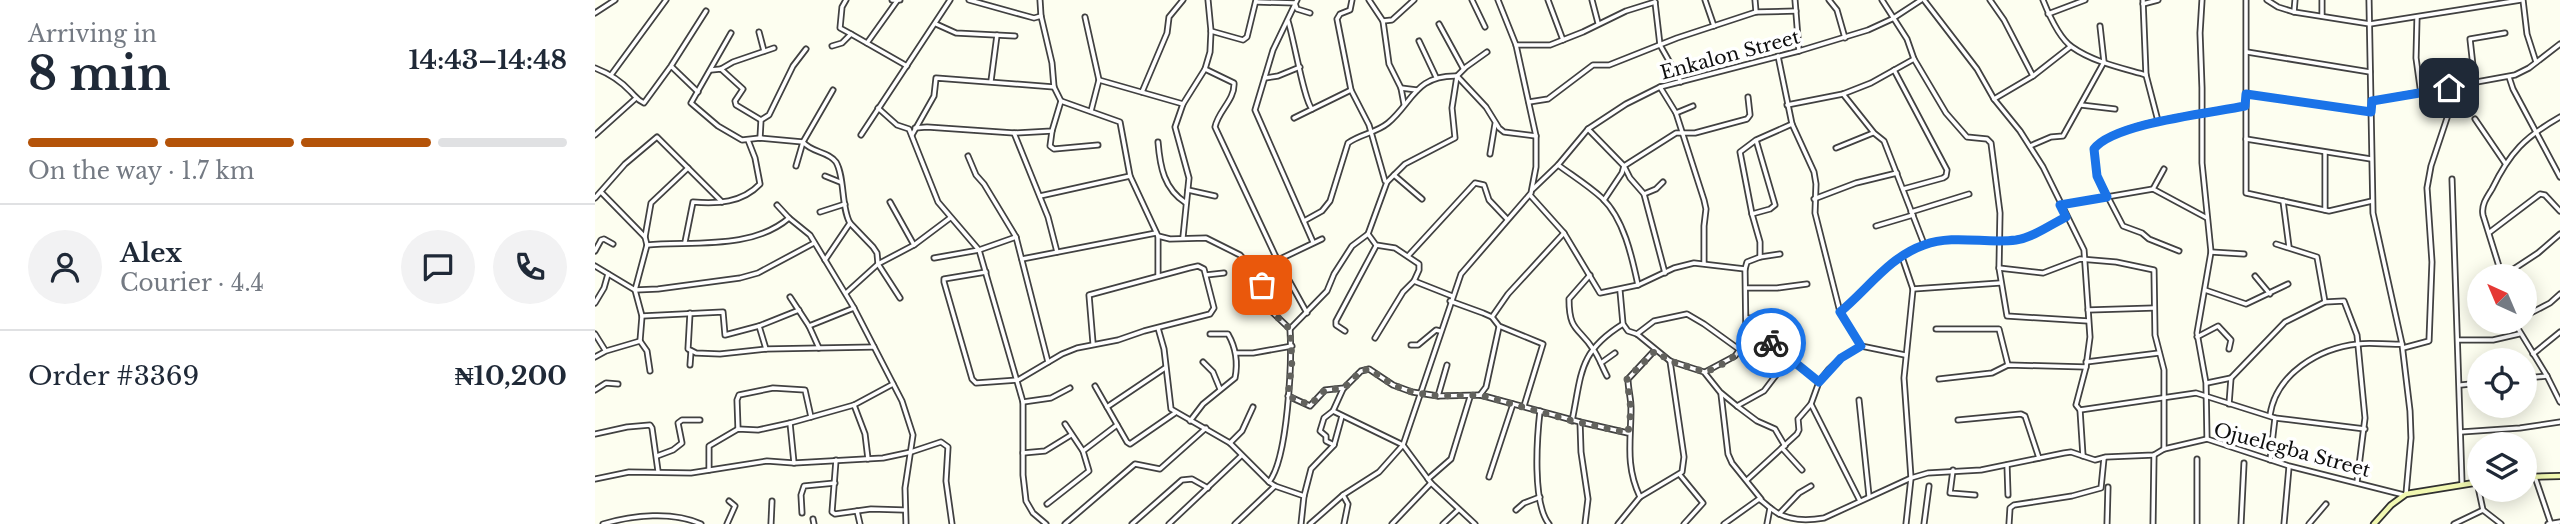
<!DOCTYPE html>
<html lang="en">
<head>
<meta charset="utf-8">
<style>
	:root { --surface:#fff; --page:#f2f2f3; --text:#1f2937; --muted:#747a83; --line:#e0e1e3; --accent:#b45309 }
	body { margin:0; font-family:"Libre Baskerville",serif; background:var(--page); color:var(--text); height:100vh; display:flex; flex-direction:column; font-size:26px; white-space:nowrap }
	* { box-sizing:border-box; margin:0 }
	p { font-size:23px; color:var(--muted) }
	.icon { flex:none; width:38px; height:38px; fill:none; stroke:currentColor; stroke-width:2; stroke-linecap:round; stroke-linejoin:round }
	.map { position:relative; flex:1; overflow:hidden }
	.sheet { display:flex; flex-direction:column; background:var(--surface); width:595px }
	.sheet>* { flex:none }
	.needle { width:46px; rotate:316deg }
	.fabs { position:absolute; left:1872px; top:264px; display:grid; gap:14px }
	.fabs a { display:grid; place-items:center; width:70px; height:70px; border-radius:50%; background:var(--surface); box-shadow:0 4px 18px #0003; font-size:35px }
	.pin { position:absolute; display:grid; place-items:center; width:60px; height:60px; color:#fff; margin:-30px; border-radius:14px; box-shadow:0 4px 10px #0006 }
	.courier { position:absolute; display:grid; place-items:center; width:70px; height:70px; margin:-35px; border:5px solid #1a73e8; border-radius:50%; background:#fff; color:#222; box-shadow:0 2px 9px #0007 }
	.headline em { font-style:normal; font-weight:700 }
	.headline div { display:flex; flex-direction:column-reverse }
	.headline { display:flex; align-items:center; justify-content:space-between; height:119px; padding:0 28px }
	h1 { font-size:46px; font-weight:700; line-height:52px }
	.bar { display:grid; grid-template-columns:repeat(4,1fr); gap:10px 7px; align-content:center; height:84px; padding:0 28px }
	.bar i { height:9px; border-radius:5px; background:var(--line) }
	.bar .on { background:var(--accent) }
	.bar p { grid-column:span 4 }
	.line { display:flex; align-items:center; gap:18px; padding:0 28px; border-top:2px solid var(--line) }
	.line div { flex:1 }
	.round { display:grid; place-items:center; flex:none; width:74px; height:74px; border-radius:37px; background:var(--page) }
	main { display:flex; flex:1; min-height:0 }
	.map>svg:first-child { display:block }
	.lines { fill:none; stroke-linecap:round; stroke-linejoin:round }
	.minor-casing { stroke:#414141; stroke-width:7 }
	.tertiary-casing { stroke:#414141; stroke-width:7 }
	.secondary-casing { stroke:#303030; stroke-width:8 }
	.minor { stroke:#fff; stroke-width:3.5 }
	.tertiary { stroke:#fff; stroke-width:3.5 }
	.secondary { stroke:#f1f8b1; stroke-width:4.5 }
	.done { stroke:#62625d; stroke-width:7; stroke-dasharray:0 12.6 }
	.route { stroke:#1a73e8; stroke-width:9 }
	.labels { text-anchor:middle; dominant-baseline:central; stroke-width:7; stroke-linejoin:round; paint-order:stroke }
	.street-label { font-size:19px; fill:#0e0e0e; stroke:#fff }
</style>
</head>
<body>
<main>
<section class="sheet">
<div class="headline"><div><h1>8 min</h1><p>Arriving in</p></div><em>14:43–14:48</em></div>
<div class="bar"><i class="on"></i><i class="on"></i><i class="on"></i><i></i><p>On the way · 1.7 km</p></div>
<div class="line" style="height:126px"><a class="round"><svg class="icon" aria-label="person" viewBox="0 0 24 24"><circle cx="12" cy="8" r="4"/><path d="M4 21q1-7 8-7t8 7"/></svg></a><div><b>Alex</b><p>Courier · 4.4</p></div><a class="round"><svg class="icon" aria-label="chat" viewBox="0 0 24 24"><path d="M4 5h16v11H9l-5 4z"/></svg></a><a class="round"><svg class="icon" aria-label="phone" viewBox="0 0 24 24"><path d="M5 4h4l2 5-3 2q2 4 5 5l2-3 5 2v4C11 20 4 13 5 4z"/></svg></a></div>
<div class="line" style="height:91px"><div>Order #3369</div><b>₦10,200</b></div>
</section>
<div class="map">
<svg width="1965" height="524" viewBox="0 0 1965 524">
	<rect width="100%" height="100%" fill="#fdfef0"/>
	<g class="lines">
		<g class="minor-casing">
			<g id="minor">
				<polyline points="251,0 247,7 245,28 256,34"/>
				<polyline points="297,0 305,0"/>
				<path d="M374 0 439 18 446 16 457 63 459 87 466 101 525 122 535 176 563 236 575 239 611 238 645 255 659 270 676 311 695 329C697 362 693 458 674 482L680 486 709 496 706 524"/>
				<polyline points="445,0 446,16"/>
				<polyline points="702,0 678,50 660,110 718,242"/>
				<polyline points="757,0 755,10 745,14 742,19 756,90 774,125 790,181 792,182"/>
				<polyline points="774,0 788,21 794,64 806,88 809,104"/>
				<polyline points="877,0 890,27"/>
				<polyline points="953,0 968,40"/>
				<polyline points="997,0 1003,23"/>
				<polyline points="1110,0 1119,26"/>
				<polyline points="1160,0 1161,12"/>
				<polyline points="1200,0 1204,51"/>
				<polyline points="1234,0 1242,10 1250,38"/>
				<polyline points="1287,0 1312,39 1319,59 1351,113 1372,137 1392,139 1396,143 1405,213 1404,268 1412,316 1493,321"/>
				<polyline points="1329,0 1382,69 1399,99 1425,131 1448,167 1489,250 1495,337 1491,367 1481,405 1485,410 1488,456"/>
				<polyline points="1395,0 1409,20 1438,76"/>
				<path d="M1448 0C1454 15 1464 38 1477 47 1498 62 1527 68 1551 75"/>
				<polyline points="1548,0 1551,75 1563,121"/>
				<polyline points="1607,0 1605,33 1607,88 1607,163 1616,252 1602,333 1611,383 1612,439"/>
				<polyline points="1651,0 1651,193 1734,211 1777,201"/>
				<polyline points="1672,0 1683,7 1699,12 1775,24 1926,0"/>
				<polyline points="1727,0 1727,16"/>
				<polyline points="1774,0 1778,213 1807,344 1815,411 1816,438 1811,494"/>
				<polyline points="1928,0 1932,34 1941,62"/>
				<polyline points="662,2 700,3 702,9 715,13"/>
				<polyline points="1060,2 1065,45 1086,82"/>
				<polyline points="1548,4 1563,0"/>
				<polyline points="1699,12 1700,0"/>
				<polyline points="0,13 20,0"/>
				<polyline points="1453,14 1490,0"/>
				<polyline points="490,17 504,80 496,111"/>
				<polyline points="1822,18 1821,58 1826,94"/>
				<path d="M693 21C699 39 709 101 717 109"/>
				<polyline points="788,21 797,20 819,0"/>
				<polyline points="341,24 361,33 420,36"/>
				<polyline points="844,24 868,68"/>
				<polyline points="616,31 648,40 652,37 661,0"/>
				<polyline points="164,32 169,51"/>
				<path d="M136 33 96 103 123 126 147 140 165 138 208 142C217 153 233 151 241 162 250 177 246 208 255 223L230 260"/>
				<polyline points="824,41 841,77"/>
				<polyline points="272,43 302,1"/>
				<polyline points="921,45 955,45 988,32 1031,11 1060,2"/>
				<polyline points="237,46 247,43 256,34 312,66"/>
				<polyline points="1652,52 1775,72"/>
				<polyline points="1183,56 1197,124 1219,172 1221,184 1220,213 1245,312 1266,346 1310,355"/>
				<polyline points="77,67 103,92"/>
				<path d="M0 68C13 73 26 81 36 92 41 97 42 100 49 103L76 66 111 11"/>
				<polyline points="126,69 138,62 179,48"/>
				<path d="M610 69 639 83C640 100 623 111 620 127L680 255 712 313"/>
				<polyline points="116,70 126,69 148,89 140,101 141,105 166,120"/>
				<polyline points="1299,70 1352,170 1351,176 1348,178 1308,189"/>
				<polyline points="16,75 71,0"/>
				<polyline points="1914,77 1918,89 1965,177"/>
				<polyline points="670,78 683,76 705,67"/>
				<polyline points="504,80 588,104"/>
				<polyline points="396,81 402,35"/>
				<polyline points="1880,84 1875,39 1910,33"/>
				<polyline points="1065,87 1081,113 1109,200 1111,209 1109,226 1109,263"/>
				<polyline points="806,88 822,90"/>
				<polyline points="547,92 572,33 574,17 588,0"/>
				<polyline points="1248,94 1279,133 1289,141 1329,244"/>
				<polyline points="1651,94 1776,112"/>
				<polyline points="1399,99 1438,76 1475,47"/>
				<polyline points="1777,101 1920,75 1934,68 1965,44"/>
				<polyline points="934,102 953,99 998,65 1014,65 1082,38 1161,12 1201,11"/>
				<polyline points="1192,105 1248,94 1276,83 1319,59"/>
				<polyline points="1486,105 1520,109"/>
				<polyline points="283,108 302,125 314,129 343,202 384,250 428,402 428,475 431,501 438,513 451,524"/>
				<polyline points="1081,113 1098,106"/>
				<polyline points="699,118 756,90"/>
				<polyline points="1880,119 1910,163"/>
				<polyline points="320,128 332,127 419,133 457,131 466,101"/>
				<polyline points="993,129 1029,166 1035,178 1049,194 1070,273"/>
				<polyline points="457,131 455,146 459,149 503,145"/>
				<polyline points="419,133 453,217 462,252"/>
				<polyline points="0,135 40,99"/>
				<polyline points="266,135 355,0"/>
				<polyline points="317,135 339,96 341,78 459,87"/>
				<polyline points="165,138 166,120 174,115 198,66 211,49"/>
				<polyline points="1651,139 1776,159"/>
				<polyline points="1161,140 1180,205 1175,209 1157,214 1145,152 1161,140 1197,124"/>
				<path d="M563 142C565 167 569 189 591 203"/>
				<polyline points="1435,146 1456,137 1468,136 1509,62 1505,26"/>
				<polyline points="1241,148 1278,133"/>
				<polyline points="1730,153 1730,210"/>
				<polyline points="895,154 900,124"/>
				<polyline points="373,156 381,175 389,184 421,237 453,362"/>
				<path d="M963 165C978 176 994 186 1007 198 1029 219 1037 257 1043 285"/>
				<polyline points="201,166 208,142 238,90"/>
				<polyline points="799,175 827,199"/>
				<polyline points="230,176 245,182"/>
				<polyline points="1857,179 1867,483"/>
				<polyline points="938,189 963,165 993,129 1031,104 1065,87 1204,51 1273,30 1297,19 1326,0"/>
				<polyline points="1558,189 1569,169"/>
				<polyline points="593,190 620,196"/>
				<polyline points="7,193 50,237 52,245 40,290 47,316 45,341"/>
				<polyline points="1049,194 1061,189 1068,182"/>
				<polyline points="935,195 969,233 1005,293 1043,285 1079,268 1099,263 1150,269"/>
				<polyline points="445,196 535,176"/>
				<polyline points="0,198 30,164 62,137 127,202"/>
				<polyline points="1219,199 1261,183 1302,173"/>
				<polyline points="1009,200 1027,173 1029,166 1081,133 1100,133 1152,119 1155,115 1153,97"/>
				<polyline points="1688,201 1694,247"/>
				<polyline points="295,202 319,245"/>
				<polyline points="182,205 194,218 215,235 259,308 307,401 318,435 310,488 311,524"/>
				<polyline points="1465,205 1558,189 1612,218"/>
				<polyline points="225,212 250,204"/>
				<polyline points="1316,212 1374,194"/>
				<polyline points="1157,214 1165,242 1165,257"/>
				<path d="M709 221 727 211 735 201 753 143C765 134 781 133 793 123 818 102 820 75 862 76L891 107 904 128 909 132 941 136"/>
				<polyline points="255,223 278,247 282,253 283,264 305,298"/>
				<polyline points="1281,226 1318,215"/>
				<polyline points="1895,232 1945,194 1950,195 1965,211"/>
				<polyline points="773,234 781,245 800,248 824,264 824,270 819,281 808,292 780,338"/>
				<polyline points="563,236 563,276"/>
				<polyline points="50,237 56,203 93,168"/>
				<polyline points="588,237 594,178 580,127 588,104 610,69 615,52 616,31 613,0"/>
				<path d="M90 242 98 202C122 204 147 203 165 184L160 158 153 140"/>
				<polyline points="1681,244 1722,257 1730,302"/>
				<path d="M52 245C97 241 157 250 194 218"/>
				<polyline points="0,251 6,240 9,239 18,244"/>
				<path d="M1584 251 1554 239 1547 233 1528 226 1502 176 1499 149C1517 123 1617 112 1650 106"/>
				<polyline points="1616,252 1649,254"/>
				<polyline points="813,256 880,183 889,185 894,200 912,219"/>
				<polyline points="1307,257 1318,289 1309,378 1316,478 1311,524"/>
				<polyline points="339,258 384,250 421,237"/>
				<polyline points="427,259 561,233"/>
				<polyline points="683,260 727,239"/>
				<polyline points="0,266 40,290 63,289 145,278 163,273 219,243"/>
				<polyline points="1404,268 1448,273 1485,259 1521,262 1559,270 1560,335 1569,370 1569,449"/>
				<polyline points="391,272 349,279 349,282 377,379 381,383 423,380 467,354 482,348 523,340 549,331 615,314 619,308 609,269 603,266 594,268 494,295 498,343"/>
				<polyline points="611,275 629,273"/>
				<path d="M995 275 974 299C974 332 984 327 998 349 1004 357 1007 367 1012 376"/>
				<polyline points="1660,276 1675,294"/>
				<path d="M1907 276 1888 215C1886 205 1892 197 1897 189 1915 152 1930 137 1965 117"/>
				<polyline points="1908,276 1943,253 1965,234"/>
				<polyline points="819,281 857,296"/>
				<polyline points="1152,288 1182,288 1212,284"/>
				<polyline points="1318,289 1405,283"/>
				<polyline points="1610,290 1651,304 1693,284"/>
				<polyline points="1025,291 1028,324 1033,331 1042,334 1075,361 1109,372 1125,392 1142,406 1162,421 1180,429 1190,446"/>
				<polyline points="251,293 283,264 319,245 355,218"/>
				<polyline points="195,297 214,326 224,348"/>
				<polyline points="855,301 888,313 897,317 904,326 948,344 929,406"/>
				<polyline points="0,303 9,288 13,274"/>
				<polyline points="1493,310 1559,308"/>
				<path d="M1245 312C1273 289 1294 257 1329 245 1359 234 1391 244 1421 240 1439 237 1455 225 1471 217"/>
				<polyline points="95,313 93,349 101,353 125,354 171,349 279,347"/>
				<polyline points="47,316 128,312 130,335 164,326 204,310"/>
				<polyline points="1930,316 1955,303 1965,294"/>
				<polyline points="897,317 913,294 969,233"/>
				<path d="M1152 318C1178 318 1186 320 1206 338"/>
				<polyline points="1919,322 1952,376 1965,402"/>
				<polyline points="164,326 171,349"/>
				<polyline points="214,326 259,308"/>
				<polyline points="563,328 569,349 576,409 635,443 674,482"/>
				<polyline points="695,329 732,291 739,274 757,246 773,234 792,182 810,164 860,138 857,108 862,76 871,67 892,52"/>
				<polyline points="1341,329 1404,329 1413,365"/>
				<polyline points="750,331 741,325 741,321 781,246"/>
				<polyline points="1152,333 1170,339 1224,382"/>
				<polyline points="0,334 10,350"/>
				<polyline points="1042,334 1059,321 1092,314 1109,324 1145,350"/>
				<polyline points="1602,337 1623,326 1636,340 1634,349"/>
				<polyline points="1864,340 1898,340 1924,334"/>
				<polyline points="816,345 823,345 841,330 845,331"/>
				<polyline points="1808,348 1834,341 1837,262 1832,188 1836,166 1853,115"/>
				<polyline points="641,353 658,353 697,346"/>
				<polyline points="1938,354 1965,332"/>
				<polyline points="0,357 11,351 45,341 52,351 55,371"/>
				<polyline points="608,362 618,372 625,389"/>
				<polyline points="1491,362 1564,353"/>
				<polyline points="1006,363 1020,353"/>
				<polyline points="95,365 96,351"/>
				<polyline points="1110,372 1140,356 1151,341 1150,269 1152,262 1165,257 1185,254"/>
				<polyline points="1930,378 1952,376"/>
				<polyline points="1344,379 1397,373 1413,365 1491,367"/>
				<polyline points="1612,383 1636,378 1690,322 1730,302 1749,301 1762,335 1770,418 1762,482"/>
				<polyline points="1866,385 1885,383"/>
				<polyline points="500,386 532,442 535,444 580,413"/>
				<polyline points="0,390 11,383 23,384"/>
				<polyline points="1126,394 1133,454 1137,463 1166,499"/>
				<polyline points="885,395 891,387 904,327"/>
				<polyline points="693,396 715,406 730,390 749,388 766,371 774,369 798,385 817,392 843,396 885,395 985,422 986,452 993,499 990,524"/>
				<polyline points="843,396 852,365"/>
				<polyline points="1264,400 1274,496"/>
				<polyline points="428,402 456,398 475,388"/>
				<polyline points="1216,404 1265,501"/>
				<polyline points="1634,404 1636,378"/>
				<polyline points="259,405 270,434 273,459"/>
				<polyline points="1142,406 1169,391 1194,358"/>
				<polyline points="512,407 570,368"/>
				<polyline points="1485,410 1601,393 1680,418 1770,429"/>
				<polyline points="738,411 808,445 836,483 880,524"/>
				<path d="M945 411C942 437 937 503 954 524"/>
				<path d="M1675 415C1681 374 1724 348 1763 344 1777 342 1792 345 1807 344"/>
				<polyline points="1363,420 1426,414 1430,416 1444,458"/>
				<path d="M595 421 608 404 640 378C643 363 641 348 633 334H615"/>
				<path d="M977 421C987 373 983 352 1028 324"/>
				<polyline points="985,422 1033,433"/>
				<polyline points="195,423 199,463"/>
				<polyline points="143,429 142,400 144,395 178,388 210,390 216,417"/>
				<polyline points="1866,432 1925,428 1965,422"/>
				<polyline points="0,434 32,427 55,425 57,428 63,471"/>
				<polyline points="635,443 647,431 658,407"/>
				<polyline points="739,445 731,441 731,436 725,431 729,418 738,411 748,389"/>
				<polyline points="1187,448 1207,470"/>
				<polyline points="488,451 522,425"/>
				<polyline points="428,453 450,451 476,435"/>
				<polyline points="62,456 78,450 87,443 83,423 87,420 105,420"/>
				<polyline points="1602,459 1602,524"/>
				<polyline points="241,460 237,512 240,514 276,509 309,510"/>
				<polyline points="1675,460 1680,418"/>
				<polyline points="1412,465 1413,495"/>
				<polyline points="114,470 114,446 143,429 163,430 195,423 259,405 298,384"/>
				<polyline points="1358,470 1355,493 1380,495"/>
				<polyline points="1085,475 1108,503 1089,524"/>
				<polyline points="894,477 918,404"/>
				<polyline points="1940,477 1956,524"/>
				<polyline points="0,479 34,472 96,473 172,461 199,463 288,458 316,452 346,442 353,447 351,481 357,524"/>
				<polyline points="833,479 856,459 875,397"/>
				<polyline points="1152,480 1202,434 1204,430 1203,419 1216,404 1224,382 1234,369 1246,358 1266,346"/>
				<polyline points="1882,482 1888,510"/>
				<polyline points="748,495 753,504 749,524"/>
				<polyline points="709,496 716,469 739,445 747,416"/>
				<path d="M1045 497C1030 466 1036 440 1036 408 1036 398 1033 389 1033 379L1059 351"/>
				<polyline points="452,504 494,471 488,451 470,424"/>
				<polyline points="921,510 929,503 945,497"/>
				<polyline points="262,511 265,524"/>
				<polyline points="207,513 206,495 209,486 240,483"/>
				<polyline points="1184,514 1204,493 1216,486"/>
				<polyline points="218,519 219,524"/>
				<path d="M8 524C38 515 78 511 106 524"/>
				<polyline points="132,524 140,506 134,501"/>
				<polyline points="176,524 177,501"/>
				<polyline points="470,524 540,464 565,469 611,428"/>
				<polyline points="537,524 587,480 597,479 613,488"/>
				<polyline points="574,524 646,456"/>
				<polyline points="640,524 680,486"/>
				<polyline points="797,524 836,483"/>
				<polyline points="848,524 863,510"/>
				<polyline points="1023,524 1045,497 1087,472 1089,457 1075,361"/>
				<path d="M1129 524 1164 499C1169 502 1172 506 1178 510 1192 521 1211 521 1229 518L1316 478 1333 473 1386 470 1469 453 1476 452 1500 460 1511 457 1559 455 1569 449 1612 439 1694 466 1809 495"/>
				<polyline points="1172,524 1175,508"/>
				<polyline points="1329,524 1334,486"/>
				<polyline points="1414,524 1415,508 1419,505 1477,496 1506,488 1509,458"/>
				<polyline points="1512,524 1513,487"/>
				<polyline points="1558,524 1559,455"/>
				<polyline points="1646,524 1649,463"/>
				<polyline points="1689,524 1694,467"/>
				<polyline points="1714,524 1731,504"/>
				<polyline points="1859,524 1888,510 1906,524"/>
				<polyline points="1953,524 1965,522"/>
			</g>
		</g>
		<g class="tertiary-casing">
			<polyline id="tertiary" points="715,524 748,495 784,472 808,445 866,274 936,193 941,167 941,136 921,45 903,0"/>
		</g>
		<g class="secondary-casing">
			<g id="secondary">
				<polyline points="1930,477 1965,476"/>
				<polyline points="1779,524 1796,505 1811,494 1885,482"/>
			</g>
		</g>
		<use href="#minor" class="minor"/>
		<use href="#tertiary" class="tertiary"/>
		<use href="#secondary" class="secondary"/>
	</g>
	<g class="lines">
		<path class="done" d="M667 285 676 311 695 329 697 361 693 396 715 405 730 390 749 388 766 371 774 369 798 385 817 392 843 396 885 395 978 421 1033 433 1036 410 1032 379 1060 351 1075 361 1110 372C1128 365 1149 355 1152 333L1170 338 1176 343"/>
		<path class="route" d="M1176 343 1224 382 1246 358 1266 346 1245 312C1273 289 1294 257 1329 245 1359 234 1391 244 1421 240 1439 237 1455 225 1471 217L1465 205 1512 197 1502 176 1499 149C1518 123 1617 113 1650 106L1651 94 1776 112 1777 101 1854 88"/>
	</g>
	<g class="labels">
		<g class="street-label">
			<text transform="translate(1135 55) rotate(-15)">Enkalon Street</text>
			<text transform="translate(1697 450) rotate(15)">Ojuelegba Street</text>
		</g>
	</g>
</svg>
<div class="fabs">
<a><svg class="needle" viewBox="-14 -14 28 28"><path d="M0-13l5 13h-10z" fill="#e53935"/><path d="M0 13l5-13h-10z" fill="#747a83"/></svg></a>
<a><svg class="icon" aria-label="locate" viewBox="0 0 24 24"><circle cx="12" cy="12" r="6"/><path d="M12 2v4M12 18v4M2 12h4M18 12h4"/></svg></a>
<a><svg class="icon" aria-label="layers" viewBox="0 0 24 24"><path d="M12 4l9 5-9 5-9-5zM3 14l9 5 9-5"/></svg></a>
</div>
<div class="pin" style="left:667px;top:285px;background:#ea580c"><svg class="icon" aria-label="bag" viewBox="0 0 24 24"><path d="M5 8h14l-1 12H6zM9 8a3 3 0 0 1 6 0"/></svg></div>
<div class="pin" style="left:1854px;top:88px;background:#1f2937"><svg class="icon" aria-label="home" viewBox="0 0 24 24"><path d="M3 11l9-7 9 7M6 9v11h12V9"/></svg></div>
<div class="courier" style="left:1176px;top:343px"><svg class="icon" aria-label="bike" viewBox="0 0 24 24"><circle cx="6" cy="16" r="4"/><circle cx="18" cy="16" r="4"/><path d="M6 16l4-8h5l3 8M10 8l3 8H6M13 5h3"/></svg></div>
</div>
</main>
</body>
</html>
